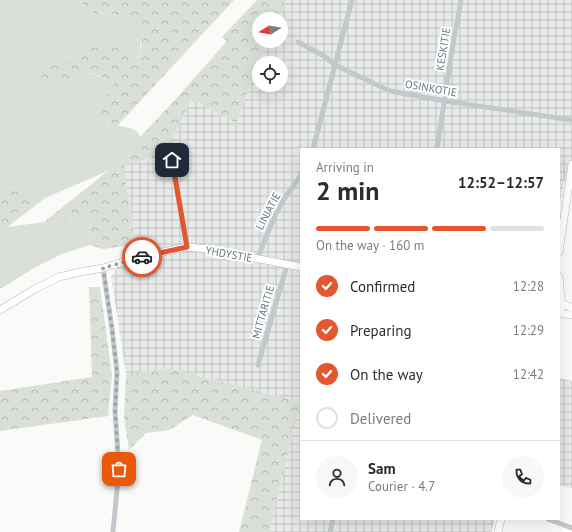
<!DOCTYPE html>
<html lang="en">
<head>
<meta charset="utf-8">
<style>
	:root { --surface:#fff; --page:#f7f7f7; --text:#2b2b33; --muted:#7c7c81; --line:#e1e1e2; --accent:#e4572e }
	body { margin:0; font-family:"PT Sans",sans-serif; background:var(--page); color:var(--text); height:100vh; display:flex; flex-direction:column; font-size:15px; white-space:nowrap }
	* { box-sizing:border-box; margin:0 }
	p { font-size:13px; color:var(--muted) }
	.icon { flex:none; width:22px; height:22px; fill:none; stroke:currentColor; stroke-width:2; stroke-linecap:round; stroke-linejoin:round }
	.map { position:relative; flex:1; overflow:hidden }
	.sheet { position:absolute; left:300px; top:148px; width:260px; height:372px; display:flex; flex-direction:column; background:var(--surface); border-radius:0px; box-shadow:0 4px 16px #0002 }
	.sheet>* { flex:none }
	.needle { width:26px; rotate:259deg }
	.buttons { position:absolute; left:252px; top:12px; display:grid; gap:8px }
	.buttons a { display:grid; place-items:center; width:36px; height:36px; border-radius:50%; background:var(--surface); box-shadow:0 4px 16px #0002; font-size:20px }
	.pin { position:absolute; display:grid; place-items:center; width:34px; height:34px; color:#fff; margin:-17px; border-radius:8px; box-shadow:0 2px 6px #0006 }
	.courier { position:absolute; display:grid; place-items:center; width:40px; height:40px; margin:-20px; border:3px solid #e4572e; border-radius:50%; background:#fff; color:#222; box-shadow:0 1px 5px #0007 }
	.overview em { font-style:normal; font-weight:800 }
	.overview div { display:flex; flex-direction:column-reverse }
	.overview { display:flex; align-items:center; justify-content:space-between; height:68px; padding:0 16px }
	h1 { font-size:26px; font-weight:800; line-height:30px }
	.bar { display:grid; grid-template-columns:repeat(4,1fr); gap:6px 4px; align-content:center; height:48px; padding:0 16px }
	.bar i { height:5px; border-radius:3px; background:var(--line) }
	.bar .selected { background:var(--accent) }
	.bar p { grid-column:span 4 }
	.line { display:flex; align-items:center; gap:10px; padding:0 16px; border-top:1px solid var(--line) }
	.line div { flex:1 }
	.round { display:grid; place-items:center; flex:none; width:42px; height:42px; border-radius:21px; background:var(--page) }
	ol { padding:0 16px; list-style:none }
	li { display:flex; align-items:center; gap:12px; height:44px }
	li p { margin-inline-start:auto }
	li .icon { padding:4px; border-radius:50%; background:var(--accent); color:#fff; stroke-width:4 }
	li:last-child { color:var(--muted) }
	li i { width:22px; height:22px; border:2px solid var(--line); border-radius:50% }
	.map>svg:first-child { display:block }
	.industrial { fill:url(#industrial-grid); fill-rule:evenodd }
	.green { fill:#dadfd7 }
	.forest { fill:url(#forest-crowns) }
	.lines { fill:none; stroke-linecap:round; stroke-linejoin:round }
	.secondary-casing { stroke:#b3babf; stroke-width:8 }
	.street { stroke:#c3c8cc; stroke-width:5 }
	.secondary { stroke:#fff; stroke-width:7 }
	.done { stroke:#99a4ac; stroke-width:4; stroke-dasharray:0 7.2 }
	.route { stroke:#e4572e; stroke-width:5 }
	.labels { text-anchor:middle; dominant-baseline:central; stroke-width:4; stroke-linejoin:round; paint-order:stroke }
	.street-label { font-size:11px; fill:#657683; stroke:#fff }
</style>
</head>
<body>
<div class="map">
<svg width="572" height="532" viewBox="0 0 572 532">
	<defs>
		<pattern id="industrial-grid" width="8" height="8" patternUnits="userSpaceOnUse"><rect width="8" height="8" fill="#e8e9e9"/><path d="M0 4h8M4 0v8" fill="none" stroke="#c0c1c2"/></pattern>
		<pattern id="forest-crowns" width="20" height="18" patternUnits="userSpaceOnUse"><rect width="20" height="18" fill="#dadfd7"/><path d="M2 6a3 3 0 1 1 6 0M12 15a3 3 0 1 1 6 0" fill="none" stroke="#b4b9b4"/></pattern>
	</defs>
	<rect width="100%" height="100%" fill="#fafaf8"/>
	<g class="industrial">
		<path d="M286 0H572V181L564 180 559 209V149H301V519H495L491 532H269L300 402 168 368 126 374 111 276 136 244 123 165 165 155 192 99 236 123 267 41H281V19H277ZM259 63H281V85H259Z"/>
		<polygon points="559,378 572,381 572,488 559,485"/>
	</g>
	<g class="green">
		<path d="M0 0H80L86 8 100 14 110 13 133 22 139 28 143 36C142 39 141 43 140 46 139 51 141 54 136 58L131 57 127 54 89 41C82 48 76 56 66 59L73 81C86 72 89 72 103 78 106 80 109 80 112 82L114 85V89L111 92 102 96 100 105 107 123C115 126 132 127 137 131 139 133 139 135 140 137L138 142 134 144 129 149C134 170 108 152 108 171L45 198 0 184Z"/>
		<polygon points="89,216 90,245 62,254 34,268 0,289 0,228"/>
	</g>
	<g class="forest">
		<path d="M80 0H234L117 126C108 123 99 120 96 111L100 105 102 96 111 92 114 89V85L112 82 97 75 89 73 83 75 73 81 65 84 58 83 40 76 38 75C40 59 60 63 70 58 80 53 85 40 96 39L119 48 131 57 136 58 139 56 143 36 139 28 133 22 110 13 96 14 86 8Z"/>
		<path d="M257 0H286L277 19H259V41H267L236 123 192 99 165 155 123 165 136 244 103 249 90 245 89 216 44 222 108 171C108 154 122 166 128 158 131 154 129 149 129 145L138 142 140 137 175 100 227 41 222 37Z"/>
		<polygon points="0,184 45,198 6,228 0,228"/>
		<polygon points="89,287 100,287 112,375 108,416 0,431 0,391 92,377"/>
		<polygon points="168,368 300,402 269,532 239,532 262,440 193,415 169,430 146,433 129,450 124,418 126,374"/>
	</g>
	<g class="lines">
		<g class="secondary-casing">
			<g id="secondary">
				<polyline points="559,252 572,164"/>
				<polyline points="559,277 561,299"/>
				<path d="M559 297C563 302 563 307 559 312"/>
				<polyline points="562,303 572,308"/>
				<polyline points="0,310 35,289 59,277 75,273 103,268 140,257 187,247 207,249 301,267"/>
				<polyline points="559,313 572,315"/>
				<polyline points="498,532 501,519"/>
			</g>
		</g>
		<g class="street">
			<polyline points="298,42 324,56 335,65 390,91 445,101 572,120"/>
			<polyline points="313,149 352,0"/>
			<polyline points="437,149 452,51 461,0"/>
			<polyline points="172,160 187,247"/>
			<polyline points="257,259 274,218 282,202 301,175"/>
			<polyline points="103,268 112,329 117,372 115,410 119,469 113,532"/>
			<polyline points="258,365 287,265"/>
			<polyline points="548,519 572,528"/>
			<polyline points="330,532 333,519"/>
		</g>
		<use href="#secondary" class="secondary"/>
	</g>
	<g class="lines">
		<polyline class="done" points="119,469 115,410 117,372 112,329 103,268 142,257"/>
		<polyline class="route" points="142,257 187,247 172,160"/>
	</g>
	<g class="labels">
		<g class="street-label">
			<text transform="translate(443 49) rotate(-81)">KESKITIE</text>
			<text transform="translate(431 88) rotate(10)">OSINKOTIE</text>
			<text transform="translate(268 211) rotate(-62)">LINJATIE</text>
			<text transform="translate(229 254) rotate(10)">YHDYSTIE</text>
			<text transform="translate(263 312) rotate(-74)">MITTARITIE</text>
		</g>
	</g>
</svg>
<div class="buttons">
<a><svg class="needle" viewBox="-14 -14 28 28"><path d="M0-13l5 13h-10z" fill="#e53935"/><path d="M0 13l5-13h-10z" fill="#7c7c81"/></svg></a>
<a><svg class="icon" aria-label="locate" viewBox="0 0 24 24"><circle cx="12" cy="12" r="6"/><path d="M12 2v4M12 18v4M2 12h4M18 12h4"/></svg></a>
</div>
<div class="pin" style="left:119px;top:469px;background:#ea580c"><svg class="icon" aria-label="bag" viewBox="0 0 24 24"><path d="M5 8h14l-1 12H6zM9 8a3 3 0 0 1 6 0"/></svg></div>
<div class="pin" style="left:172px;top:160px;background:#1f2937"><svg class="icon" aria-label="home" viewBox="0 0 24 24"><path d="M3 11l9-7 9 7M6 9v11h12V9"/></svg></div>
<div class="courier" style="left:142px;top:257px"><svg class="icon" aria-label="car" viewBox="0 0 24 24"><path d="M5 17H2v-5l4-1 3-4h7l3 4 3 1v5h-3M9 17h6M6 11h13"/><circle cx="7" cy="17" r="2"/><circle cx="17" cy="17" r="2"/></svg></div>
<section class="sheet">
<div class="overview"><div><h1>2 min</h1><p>Arriving in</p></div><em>12:52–12:57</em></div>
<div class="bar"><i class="selected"></i><i class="selected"></i><i class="selected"></i><i></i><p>On the way · 160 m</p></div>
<ol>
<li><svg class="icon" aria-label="check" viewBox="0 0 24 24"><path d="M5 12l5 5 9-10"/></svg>Confirmed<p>12:28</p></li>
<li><svg class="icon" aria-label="check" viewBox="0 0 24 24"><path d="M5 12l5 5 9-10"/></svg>Preparing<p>12:29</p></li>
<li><svg class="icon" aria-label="check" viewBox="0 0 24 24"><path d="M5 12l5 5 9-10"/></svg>On the way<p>12:42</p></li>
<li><i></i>Delivered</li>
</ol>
<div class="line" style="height:72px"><a class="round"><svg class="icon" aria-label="person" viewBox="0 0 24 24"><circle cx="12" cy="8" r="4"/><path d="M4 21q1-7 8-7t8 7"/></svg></a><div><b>Sam</b><p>Courier · 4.7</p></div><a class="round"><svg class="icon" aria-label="phone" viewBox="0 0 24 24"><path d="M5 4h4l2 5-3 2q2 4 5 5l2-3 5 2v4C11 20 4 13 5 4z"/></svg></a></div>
</section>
</div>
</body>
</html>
